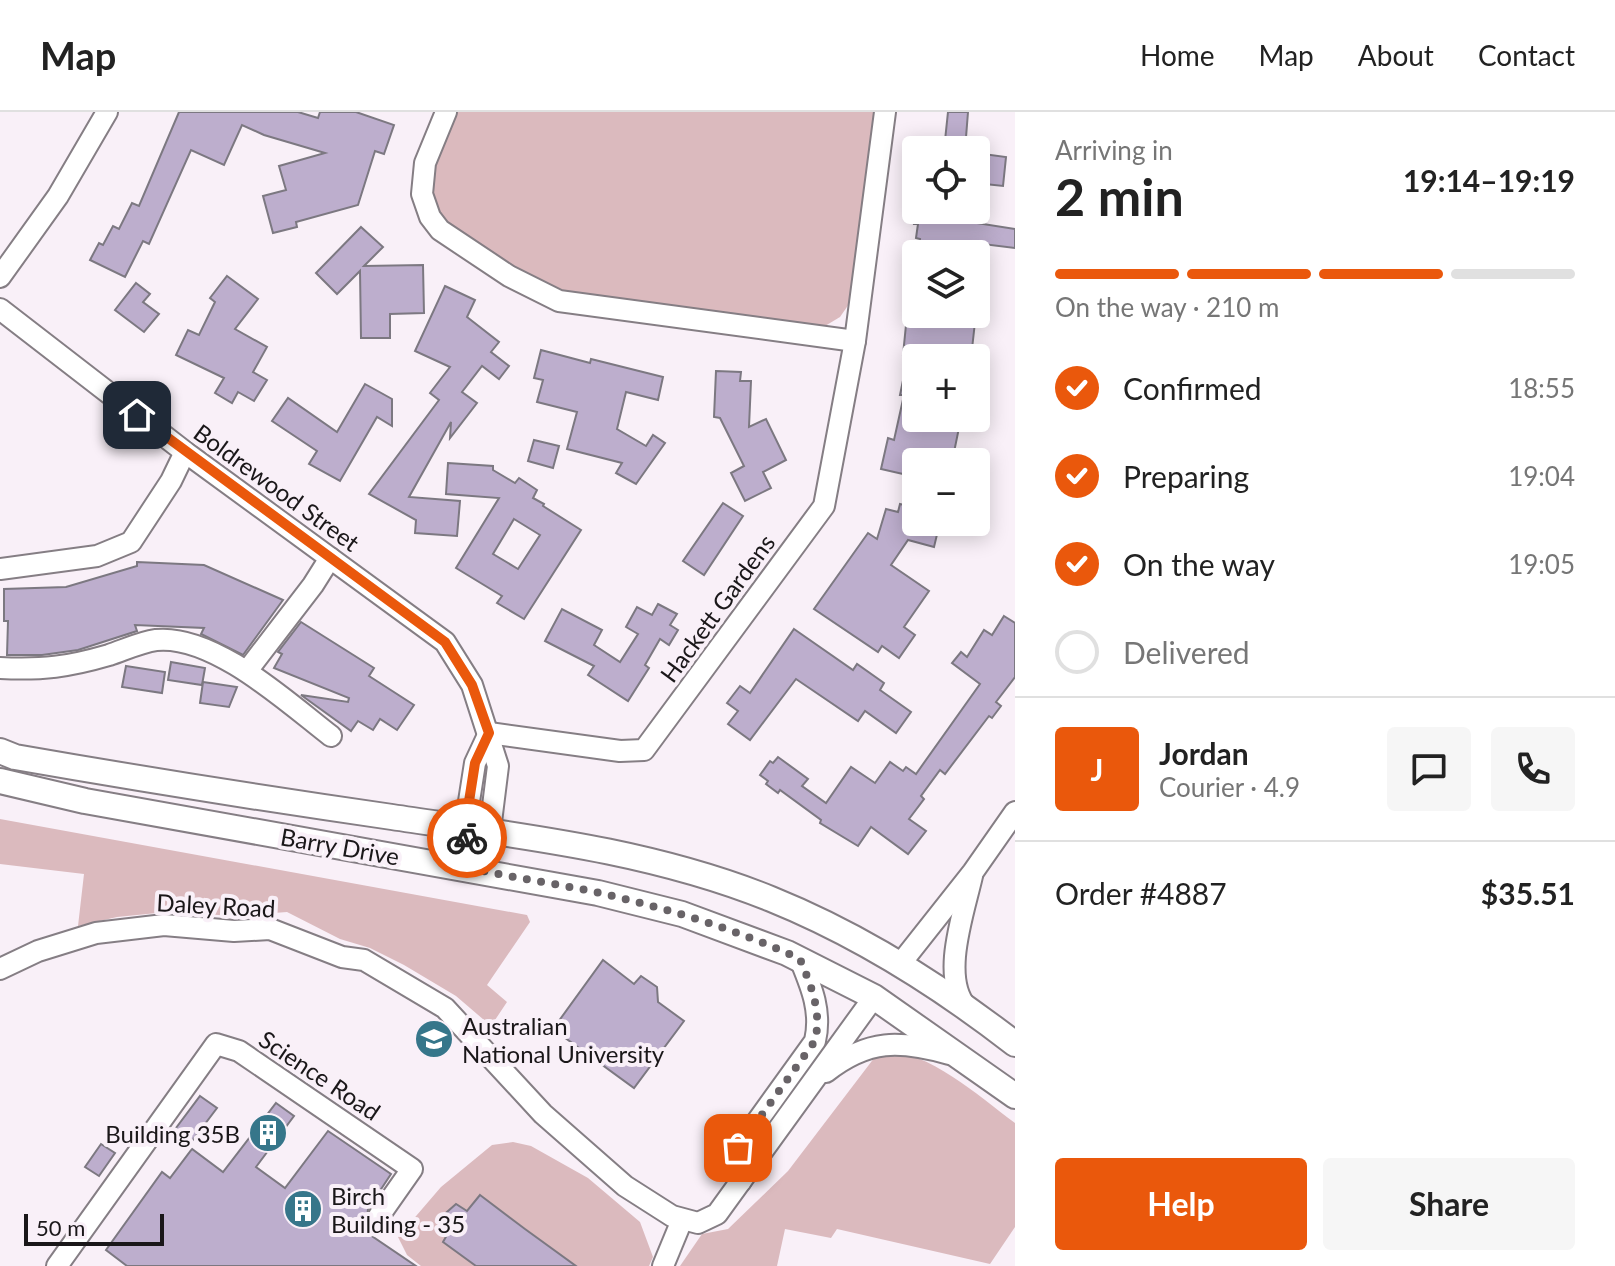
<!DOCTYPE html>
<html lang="en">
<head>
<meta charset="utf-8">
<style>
	:root { --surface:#fff; --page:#f6f6f6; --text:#222; --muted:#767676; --line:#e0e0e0; --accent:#ea580c }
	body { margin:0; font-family:Lato,sans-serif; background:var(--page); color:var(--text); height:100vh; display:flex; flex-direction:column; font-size:30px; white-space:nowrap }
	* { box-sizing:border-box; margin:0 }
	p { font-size:26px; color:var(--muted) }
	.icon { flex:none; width:44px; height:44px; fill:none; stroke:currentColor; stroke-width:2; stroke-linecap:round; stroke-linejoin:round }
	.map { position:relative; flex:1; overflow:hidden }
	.side { display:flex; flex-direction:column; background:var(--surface); width:600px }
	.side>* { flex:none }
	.tools { position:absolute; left:902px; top:24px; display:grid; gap:16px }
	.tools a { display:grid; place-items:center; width:88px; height:88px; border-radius:8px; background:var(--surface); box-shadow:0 4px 20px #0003; font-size:40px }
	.scale { position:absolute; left:24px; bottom:20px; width:140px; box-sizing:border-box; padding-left:8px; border:4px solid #1a1719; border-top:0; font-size:22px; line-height:28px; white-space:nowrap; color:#1a1719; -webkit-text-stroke:6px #f9f0f8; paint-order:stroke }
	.pin { position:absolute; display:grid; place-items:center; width:68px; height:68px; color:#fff; margin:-34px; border-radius:16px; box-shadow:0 4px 12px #0006 }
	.courier { position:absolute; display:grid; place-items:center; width:80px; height:80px; margin:-40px; border:6px solid #ea580c; border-radius:50%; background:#fff; color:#222; box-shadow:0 2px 10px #0007 }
	.overview em { font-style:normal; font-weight:700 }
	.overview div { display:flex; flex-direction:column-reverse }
	.overview { display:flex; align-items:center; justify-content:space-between; height:136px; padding:0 40px }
	h1 { font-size:52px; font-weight:700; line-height:60px }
	.bar { display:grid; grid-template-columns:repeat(4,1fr); gap:12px 8px; align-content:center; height:96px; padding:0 40px }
	.bar i { height:10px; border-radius:6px; background:var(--line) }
	.bar .selected { background:var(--accent) }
	.bar p { grid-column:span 4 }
	.line { display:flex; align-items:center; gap:20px; padding:0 40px; border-top:2px solid var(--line) }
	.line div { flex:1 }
	.round { display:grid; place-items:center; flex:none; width:84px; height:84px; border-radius:8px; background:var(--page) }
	ol { padding:0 40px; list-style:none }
	li { display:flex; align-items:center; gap:24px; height:88px }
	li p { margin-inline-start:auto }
	li .icon { padding:8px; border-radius:50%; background:var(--accent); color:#fff; stroke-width:4 }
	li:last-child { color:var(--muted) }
	li i { width:44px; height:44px; border:4px solid var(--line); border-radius:50% }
	.button { display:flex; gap:16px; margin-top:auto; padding:16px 40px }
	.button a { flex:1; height:92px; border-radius:8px; background:var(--accent); color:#fff; font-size:32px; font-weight:700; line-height:92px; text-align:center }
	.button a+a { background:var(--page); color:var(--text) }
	header { display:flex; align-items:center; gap:48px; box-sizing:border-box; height:112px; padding:0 40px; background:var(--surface); border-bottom:2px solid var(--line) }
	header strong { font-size:38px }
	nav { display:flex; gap:44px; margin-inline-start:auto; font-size:28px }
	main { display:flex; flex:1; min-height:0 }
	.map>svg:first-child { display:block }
	.green { fill:#dbbabe }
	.building { fill:#bdaecd; stroke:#7c7881; stroke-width:2; fill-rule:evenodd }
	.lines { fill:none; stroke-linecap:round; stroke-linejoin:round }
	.minor-casing { stroke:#857e84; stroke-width:24 }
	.major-casing { stroke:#857e84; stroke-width:28 }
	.minor { stroke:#fff; stroke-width:20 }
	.major { stroke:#fff; stroke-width:24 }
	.done { stroke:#686367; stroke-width:8; stroke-dasharray:0 14.4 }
	.route { stroke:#ea580c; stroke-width:10 }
	.labels { text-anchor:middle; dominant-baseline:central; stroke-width:8; stroke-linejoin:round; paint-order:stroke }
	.street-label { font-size:24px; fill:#1a1719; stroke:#f9f0f8 }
	.poi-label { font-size:24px; fill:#1a1719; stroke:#f9f0f8; text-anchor:start }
</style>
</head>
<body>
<header>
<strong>Map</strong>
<nav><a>Home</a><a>Map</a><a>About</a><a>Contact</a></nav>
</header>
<main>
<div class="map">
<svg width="1015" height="1154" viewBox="0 0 1015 1154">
	<rect width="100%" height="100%" fill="#f9f0f8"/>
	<g class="green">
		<polygon points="456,0 877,0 849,192 840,205 825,214 569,183 543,174 454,118 435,99 429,78 431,62"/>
		<polygon points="0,707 527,803 530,810 487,873 507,890 491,914 456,884 404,853 370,836 340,827 287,800 236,804 167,800 117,805 78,814 84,762 0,752"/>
		<path d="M881 937C932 941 976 982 1015 1011V1115L990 1152 837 1117 831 1126 785 1117 777 1154H680L702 1122 728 1117 788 1059Z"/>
		<polygon points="513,1030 531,1034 588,1066 640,1110 653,1145 649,1154 576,1154 480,1083 467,1099 456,1092 451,1116 476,1154 421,1154 407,1143 398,1125 441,1075 492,1033"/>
	</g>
	<g class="building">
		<polygon points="179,0 298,0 318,6 320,0 356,0 394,13 384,42 375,39 358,93 296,110 297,115 273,121 263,84 286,78 279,54 325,41 264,23 242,13 224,53 191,38 149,132 143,129 125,165 90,148 99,131 103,133 113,114 119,117 132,91 139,94"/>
		<polygon points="948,0 968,0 965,38 944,38"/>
		<polygon points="976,41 1006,45 1003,74 976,71"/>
		<polygon points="916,98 952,98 951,107 1015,117 1015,136 959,129 957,142 918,142 920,127 916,126 918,112 914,112"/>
		<polygon points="361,115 383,135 364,154 423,153 424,201 390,202 390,226 361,226 360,159 337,182 316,161"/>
		<polygon points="227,164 258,187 235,217 267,235 253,260 267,268 254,289 238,280 232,291 215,281 224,266 176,243 188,218 199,223 215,190 210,186"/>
		<polygon points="136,171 150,182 143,190 159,202 144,220 115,198"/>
		<polygon points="445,174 475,188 467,205 499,230 491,240 509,254 499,267 482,254 462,280 477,291 450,326 451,310 409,385 460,389 457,424 415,421 416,408 369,382 439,288 430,281 450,255 415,239"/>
		<polygon points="907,203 975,210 971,246 916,246 916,306 961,306 952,350 916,350 916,365 881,357 888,326 894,328 904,283 900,283 908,244 903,243"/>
		<polygon points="541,238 590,251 591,247 663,265 658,288 626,280 617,317 646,334 653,323 665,331 636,372 616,361 622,351 567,337 577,300 537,290 543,268 534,266"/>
		<polygon points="716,259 741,260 740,269 751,269 749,315 766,307 786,348 763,360 771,376 745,389 731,361 744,354 720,306 714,305"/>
		<polygon points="365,272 392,287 392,314 377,305 340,369 309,352 317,339 272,309 288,286 337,320"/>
		<polygon points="534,328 559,334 553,356 528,349"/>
		<path d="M448 351 493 354V358L515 371 519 366 537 378 533 386 544 392 543 394 581 418 524 507 497 491 502 484 456 456 499 386 446 382ZM514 407 540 423 518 457 493 442Z"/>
		<polygon points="723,391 743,404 704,463 683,449"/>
		<polygon points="900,392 916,396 916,410 940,410 934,435 908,428 891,453 929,479 904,515 915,523 899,546 882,534 878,540 814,497 868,421 877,427 886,397 898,400"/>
		<polygon points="137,450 204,453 283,488 243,543 201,522 204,516 135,513 137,519 78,538 42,543 7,543 8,509 4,509 4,477 66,475 137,454"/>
		<polygon points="658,492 677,502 670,513 678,518 669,533 660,527 645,553 649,556 628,589 588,563 594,554 545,529 562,497 602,518 594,533 620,550 638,522 626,515 637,495 652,503"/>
		<polygon points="1004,504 1015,511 1015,565 996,590 1001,594 992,606 989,604 945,662 940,658 921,684 924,687 909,707 926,719 908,742 871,715 858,734 820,711 821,708 780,678 778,681 766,672 768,669 760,663 770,649 773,651 778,645 808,667 802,674 826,691 851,655 875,671 890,650 903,659 906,655 916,662 980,572 952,551 961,540 967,545 984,518 992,523"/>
		<polygon points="301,510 374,556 369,564 414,593 397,618 380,607 373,618 358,609 351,619 301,583 348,590 349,586 274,556 282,542 278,540"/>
		<polygon points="794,517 853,558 857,552 884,571 880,578 911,600 896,621 865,599 858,609 796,567 750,628 728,612 738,599 727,591 740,574 750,581"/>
		<polygon points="171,550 205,556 202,573 168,568"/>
		<polygon points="126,554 165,560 162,581 122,575"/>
		<polygon points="203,570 237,575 229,595 200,591"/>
		<polygon points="603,848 634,872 641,864 657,875 658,890 684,909 634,976 553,917"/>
		<polygon points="200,984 217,996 189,1033 173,1020"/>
		<polygon points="276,991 294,1004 256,1055 285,1076 328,1019 391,1062 368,1097 367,1107 360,1116 416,1154 127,1154 106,1138 162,1060 170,1066 192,1037 223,1060"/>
		<polygon points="101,1032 115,1041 99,1064 85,1055"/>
		<polygon points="480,1083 525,1117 576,1154 476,1154 443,1130 451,1116 439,1107 456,1092 467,1099"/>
	</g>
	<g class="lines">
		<g class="minor-casing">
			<g id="minor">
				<polyline points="446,0 425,51 422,82 430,105 440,118 509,164 559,189 855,229"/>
				<polyline points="0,165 58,84 107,0"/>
				<polyline points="0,197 185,340 445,530 472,573 498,654 490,718"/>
				<polyline points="0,457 97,444 131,430 171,369 185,340"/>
				<path d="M0 556C43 558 68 555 109 543 124 538 141 530 156 528 214 522 288 591 331 624"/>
				<polyline points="247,559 313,473 330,446"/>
				<polyline points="489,621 620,639 644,638 824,394 855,229 885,0"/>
				<polyline points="465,715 475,651 489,621"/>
				<polyline points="901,851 973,760 1015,700"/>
				<polyline points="0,857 38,839 96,821 164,813 234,819 270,817 342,845 364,848 445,896 543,1002 625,1074 672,1104 698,1111 717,1102 874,885"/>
				<path d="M967 896C940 866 964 800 972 764"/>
				<path d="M826 960C868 927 900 928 949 942"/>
				<path d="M741 1069 738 1036 815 929C822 899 811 874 800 847"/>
				<polyline points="57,1154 216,932 239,939 412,1057 379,1104"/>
				<polyline points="663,1154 682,1108"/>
			</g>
		</g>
		<g class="major-casing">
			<g id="major">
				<path d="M0 639 15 645C141 667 266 687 392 705 520 724 650 738 771 787 860 823 939 873 1015 932"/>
				<polyline points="0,669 85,689 598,781 682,802 787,841 874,885 1015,984"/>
			</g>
		</g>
		<use href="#minor" class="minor"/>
		<use href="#major" class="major"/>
	</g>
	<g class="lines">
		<path class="done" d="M467 726 473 757C515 766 558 772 600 781 669 797 736 817 800 847 811 874 822 899 815 929L738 1036"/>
		<polyline class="route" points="137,303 445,530 472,573 489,621 475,651 465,715 467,726"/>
	</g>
	<defs>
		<g id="university-disc" transform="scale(2)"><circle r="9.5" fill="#36768a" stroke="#f9f0f8"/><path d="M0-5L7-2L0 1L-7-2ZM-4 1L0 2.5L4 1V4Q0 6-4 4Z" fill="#fff"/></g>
		<g id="building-disc" transform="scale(2)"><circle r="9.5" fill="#36768a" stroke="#f9f0f8"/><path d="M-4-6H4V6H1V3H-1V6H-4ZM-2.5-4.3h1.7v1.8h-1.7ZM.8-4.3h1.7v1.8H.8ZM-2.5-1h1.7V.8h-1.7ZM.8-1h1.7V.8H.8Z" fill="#fff"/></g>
	</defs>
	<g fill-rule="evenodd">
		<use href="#university-disc" x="434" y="927"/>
		<use href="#building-disc" x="268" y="1021"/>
		<use href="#building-disc" x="303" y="1097"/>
	</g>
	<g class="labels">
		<g class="street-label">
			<text transform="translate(277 375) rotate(36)">Boldrewood Street</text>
			<text transform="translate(717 496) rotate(-54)">Hackett Gardens</text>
			<text transform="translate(340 734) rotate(10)">Barry Drive</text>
			<text transform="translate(216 793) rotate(3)">Daley Road</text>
			<text transform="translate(320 963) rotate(34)">Science Road</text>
		</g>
		<g class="poi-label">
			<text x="462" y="913">Australian<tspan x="462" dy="28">National University</tspan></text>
			<text x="240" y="1021" text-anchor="end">Building 35B</text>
			<text x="331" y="1083">Birch<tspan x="331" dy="28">Building - 35</tspan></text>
		</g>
	</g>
</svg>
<div class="tools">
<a><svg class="icon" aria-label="locate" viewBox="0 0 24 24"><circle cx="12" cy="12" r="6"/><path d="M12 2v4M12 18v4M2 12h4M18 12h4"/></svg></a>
<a><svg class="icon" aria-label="layers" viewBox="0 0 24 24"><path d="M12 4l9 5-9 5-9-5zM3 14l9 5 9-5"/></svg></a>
<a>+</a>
<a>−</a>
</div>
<div class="scale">50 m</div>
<div class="pin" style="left:738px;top:1036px;background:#ea580c"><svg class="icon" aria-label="bag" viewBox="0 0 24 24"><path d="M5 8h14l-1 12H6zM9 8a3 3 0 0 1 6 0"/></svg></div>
<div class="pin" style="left:137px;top:303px;background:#1f2937"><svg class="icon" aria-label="home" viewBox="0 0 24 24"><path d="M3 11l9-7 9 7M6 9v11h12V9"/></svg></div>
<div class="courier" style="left:467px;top:726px"><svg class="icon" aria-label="bike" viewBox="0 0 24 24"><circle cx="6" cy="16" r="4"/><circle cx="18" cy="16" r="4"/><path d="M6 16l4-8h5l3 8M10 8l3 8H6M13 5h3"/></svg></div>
</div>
<section class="side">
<div class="overview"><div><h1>2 min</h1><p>Arriving in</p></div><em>19:14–19:19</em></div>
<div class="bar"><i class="selected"></i><i class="selected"></i><i class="selected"></i><i></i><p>On the way · 210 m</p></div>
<ol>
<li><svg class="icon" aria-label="check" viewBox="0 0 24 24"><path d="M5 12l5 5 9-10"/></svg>Confirmed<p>18:55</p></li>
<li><svg class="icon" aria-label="check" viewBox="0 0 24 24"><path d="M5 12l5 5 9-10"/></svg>Preparing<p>19:04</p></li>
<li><svg class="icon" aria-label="check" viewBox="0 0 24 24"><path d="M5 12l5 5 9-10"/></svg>On the way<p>19:05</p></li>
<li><i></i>Delivered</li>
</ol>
<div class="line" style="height:144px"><b class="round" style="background:var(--accent);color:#fff">J</b><div><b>Jordan</b><p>Courier · 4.9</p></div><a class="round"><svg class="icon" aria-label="chat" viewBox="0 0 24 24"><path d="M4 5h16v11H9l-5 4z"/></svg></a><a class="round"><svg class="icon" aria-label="phone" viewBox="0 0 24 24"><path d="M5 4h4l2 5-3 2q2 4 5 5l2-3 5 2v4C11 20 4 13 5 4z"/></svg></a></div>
<div class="line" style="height:104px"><div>Order #4887</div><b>$35.51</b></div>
<div class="button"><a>Help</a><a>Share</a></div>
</section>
</main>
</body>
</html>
